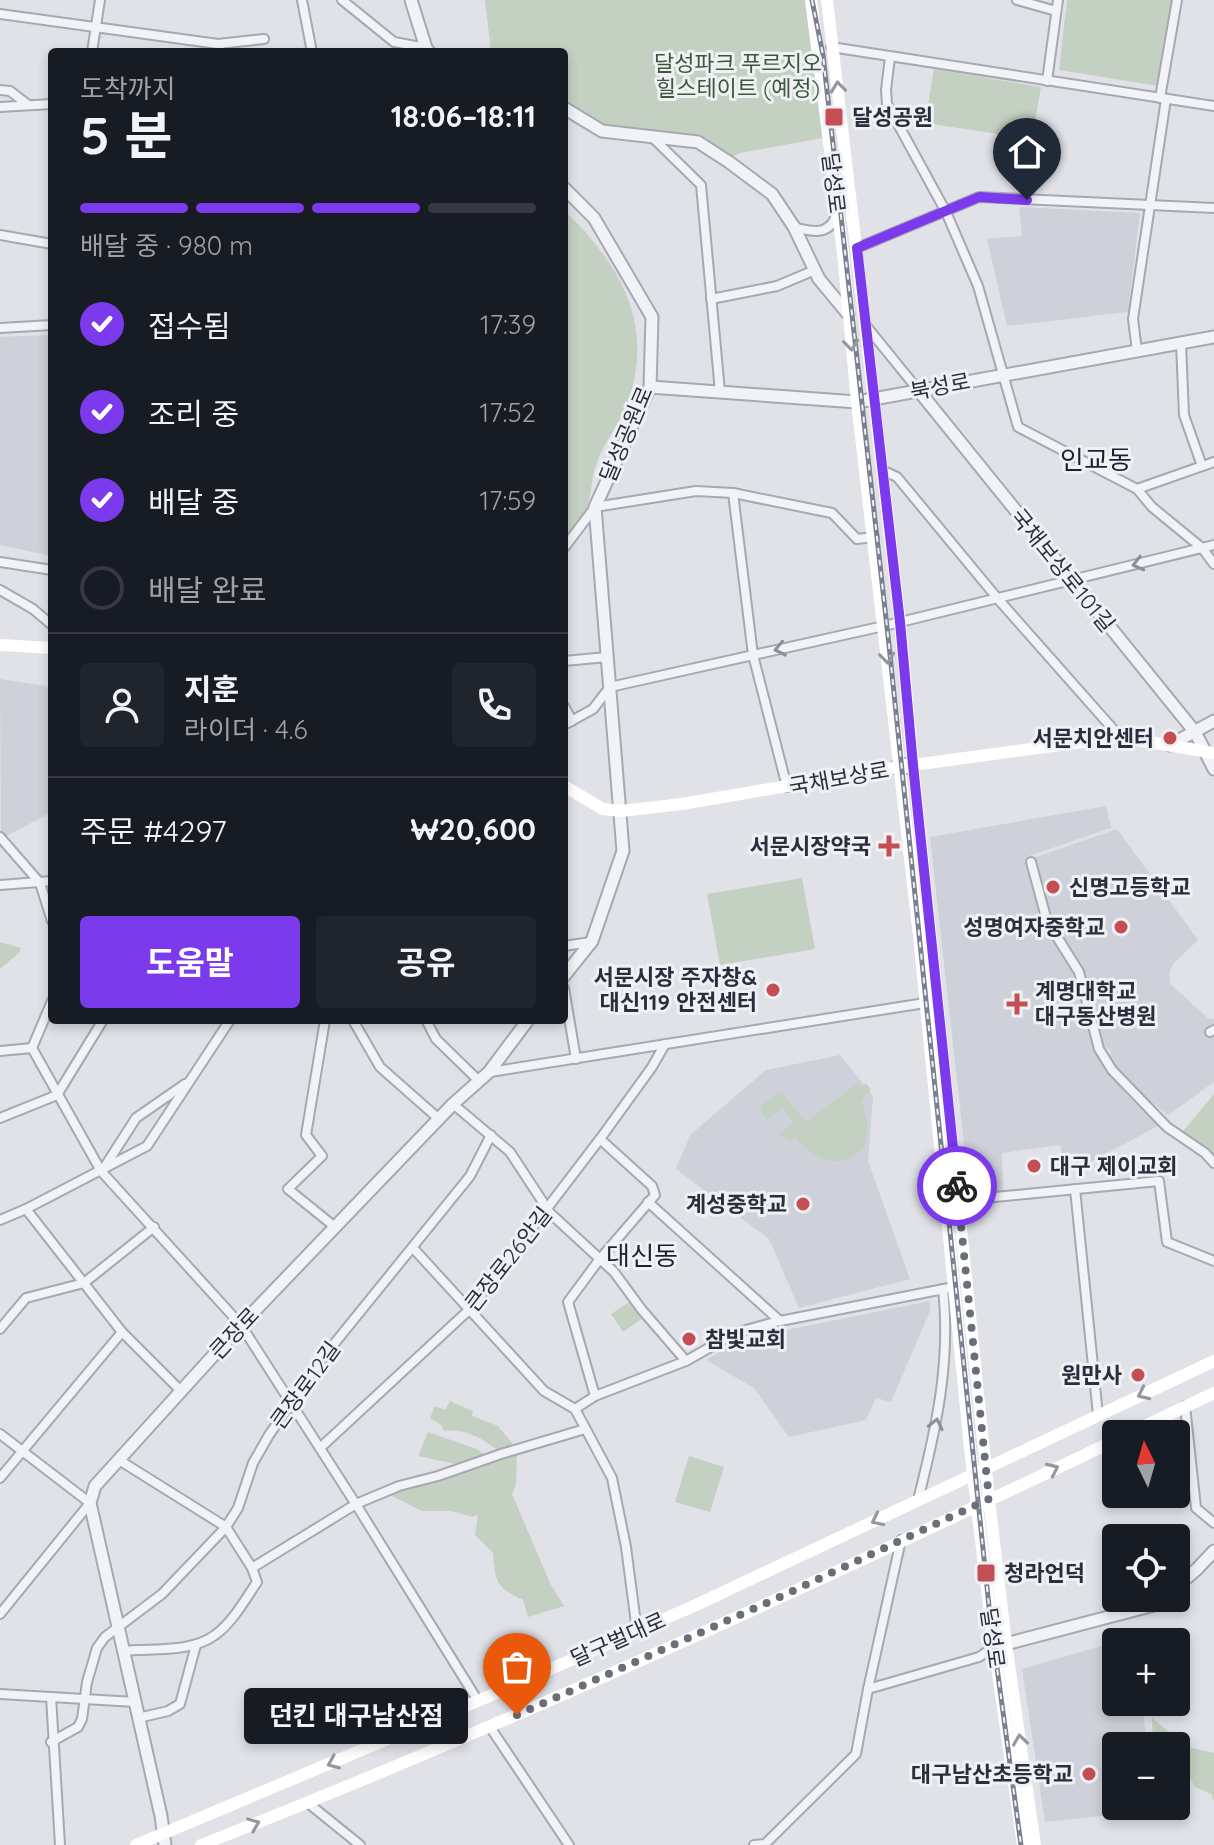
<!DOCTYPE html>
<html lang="ko">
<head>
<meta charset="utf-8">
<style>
	:root { --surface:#171b24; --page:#20242c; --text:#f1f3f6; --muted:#9ea1a6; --line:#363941; --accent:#7c3aed }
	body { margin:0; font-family:Quicksand,"Noto Sans KR",sans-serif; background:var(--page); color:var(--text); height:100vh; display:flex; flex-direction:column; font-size:30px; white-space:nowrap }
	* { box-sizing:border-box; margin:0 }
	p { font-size:26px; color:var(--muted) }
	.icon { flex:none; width:44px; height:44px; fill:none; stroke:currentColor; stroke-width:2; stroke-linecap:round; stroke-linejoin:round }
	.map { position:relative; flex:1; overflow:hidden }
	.side { position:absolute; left:48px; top:48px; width:520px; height:976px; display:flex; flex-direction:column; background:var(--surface); border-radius:8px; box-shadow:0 4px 12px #0003 }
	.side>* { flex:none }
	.needle { width:52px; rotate:355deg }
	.buttons { position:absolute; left:1102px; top:1420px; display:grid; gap:16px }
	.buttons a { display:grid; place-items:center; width:88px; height:88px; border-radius:8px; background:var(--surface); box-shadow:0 4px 12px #0003; font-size:40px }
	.pin { position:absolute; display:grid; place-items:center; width:68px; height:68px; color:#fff; margin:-82px -34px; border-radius:50% 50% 50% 0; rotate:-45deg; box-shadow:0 0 8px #0007 }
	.pin .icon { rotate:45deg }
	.courier { position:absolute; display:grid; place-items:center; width:80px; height:80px; margin:-40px; border:6px solid #7c3aed; border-radius:50%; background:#fff; color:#222; box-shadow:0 2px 10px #0007 }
	.bubble { position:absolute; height:56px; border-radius:8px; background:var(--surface); box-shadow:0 4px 12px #0003; font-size:26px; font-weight:700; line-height:56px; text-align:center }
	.summary em { font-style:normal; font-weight:700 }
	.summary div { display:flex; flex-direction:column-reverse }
	.summary { display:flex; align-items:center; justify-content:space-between; height:136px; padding:0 32px }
	h1 { font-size:52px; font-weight:700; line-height:60px }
	.bar { display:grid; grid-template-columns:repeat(4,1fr); gap:12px 8px; align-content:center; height:96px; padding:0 32px }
	.bar i { height:10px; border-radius:6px; background:var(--line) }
	.bar .on { background:var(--accent) }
	.bar p { grid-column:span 4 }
	.line { display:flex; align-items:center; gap:20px; padding:0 32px; border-top:2px solid var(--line) }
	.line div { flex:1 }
	.round { display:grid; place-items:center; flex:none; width:84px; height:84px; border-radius:8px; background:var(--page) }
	ol { padding:0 32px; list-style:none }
	li { display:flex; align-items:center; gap:24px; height:88px }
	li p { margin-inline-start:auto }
	li .icon { padding:8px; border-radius:50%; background:var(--accent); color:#fff; stroke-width:4 }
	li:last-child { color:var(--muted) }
	li i { width:44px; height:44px; border:4px solid var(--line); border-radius:50% }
	.action { display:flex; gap:16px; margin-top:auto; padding:16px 32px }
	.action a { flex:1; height:92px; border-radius:8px; background:var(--accent); color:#fff; font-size:32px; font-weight:700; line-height:92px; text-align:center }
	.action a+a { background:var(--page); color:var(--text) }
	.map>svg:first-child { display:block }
	.built { fill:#ced1d9 }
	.green { fill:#c4d1c2 }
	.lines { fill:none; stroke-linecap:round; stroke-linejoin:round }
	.minor-casing { stroke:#a6a9b2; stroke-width:12 }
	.tertiary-casing { stroke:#a6a9b2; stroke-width:15 }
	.primary-casing { stroke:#a0a5b3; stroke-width:18 }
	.minor { stroke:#f2f3f6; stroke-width:8 }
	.tertiary { stroke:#f2f3f6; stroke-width:11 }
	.secondary { stroke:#fff; stroke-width:12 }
	.primary { stroke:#fff; stroke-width:14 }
	.rail-casing { stroke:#7b8090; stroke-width:5 }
	.rail { stroke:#eff1f5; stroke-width:2; stroke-dasharray:6; stroke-linecap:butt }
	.oneway { stroke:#94979e }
	.oneway2 { stroke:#8e919a }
	.done { stroke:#6a6e7a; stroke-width:8; stroke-dasharray:0 14.4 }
	.route { stroke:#7c3aed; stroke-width:10 }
	.poi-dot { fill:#c44e53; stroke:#eff1f5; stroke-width:3 }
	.labels { text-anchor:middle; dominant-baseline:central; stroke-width:6; stroke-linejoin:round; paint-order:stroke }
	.park-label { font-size:22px; fill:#3b5838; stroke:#eff1f5 }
	.poi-label { font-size:22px; font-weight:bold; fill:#2a2f3e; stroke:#eff1f5; text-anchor:end }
	.street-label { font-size:22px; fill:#2a2f3e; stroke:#eff1f5 }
	.quarter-label { font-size:26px; fill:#1c202f; stroke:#eff1f5 }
</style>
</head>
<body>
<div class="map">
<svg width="1214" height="1845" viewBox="0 0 1214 1845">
	<rect width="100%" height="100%" fill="#e0e2e8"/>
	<g class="built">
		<polygon points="1019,207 1140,213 1128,312 1007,326 987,239 1022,236"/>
		<polygon points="49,335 52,337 52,556 0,545 0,337"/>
		<polygon points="0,679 46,686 52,692 52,812 1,839"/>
		<polygon points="1106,806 1111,828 1026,857 1044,921 1076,973 1104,1066 1126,1094 1158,1126 1068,1174 1060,1145 1002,1153 1003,1192 970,1196 930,837"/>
		<polygon points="1117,829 1198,940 1173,964 1169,973 1170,984 1208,1018 1214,1019 1214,1082 1168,1115 1131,1087 1108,1061 1111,1051 1101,1043 1082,973 1049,920 1033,858"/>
		<polygon points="840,1055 873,1096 868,1161 910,1279 799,1308 769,1239 676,1169 690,1135 766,1070"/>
		<polygon points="930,1301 930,1311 891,1402 876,1398 866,1420 789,1437 754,1388 706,1360 735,1343 776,1332"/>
		<polygon points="1136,1636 1137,1642 1116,1642 1116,1702 1142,1702 1147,1746 1116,1746 1116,1806 1153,1806 1153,1814 1129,1813 1045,1822 1022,1669"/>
	</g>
	<g class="green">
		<polygon points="485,0 811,0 828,137 740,153 730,158 698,142 606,131 564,108 564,52 491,52"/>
		<polygon points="1067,0 1173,0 1159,86 1059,70"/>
		<polygon points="934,69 1041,87 1032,139 925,123"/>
		<path d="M564 210C620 264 655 323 628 402 620 423 605 441 597 462 591 477 592 497 586 510 580 521 571 531 564 541Z"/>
		<polygon points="802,878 815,949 720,965 707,894"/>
		<polygon points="0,942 21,948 19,953 0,969"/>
		<path d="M858 1083 861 1087 866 1083 871 1090 861 1102C870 1115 867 1133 864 1148 839 1173 815 1159 795 1138L790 1141 779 1134 793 1123 782 1108 767 1120 759 1108 778 1092 782 1093 806 1122Z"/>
		<polygon points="1214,1094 1214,1164 1179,1136"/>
		<polygon points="631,1301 643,1318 623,1332 611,1314"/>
		<path d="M450 1401 473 1411 472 1416 498 1426 517 1449 516 1485 512 1494 550 1583 564 1606 528 1617 523 1600C495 1586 496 1583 493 1553L475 1535 478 1514 473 1517 451 1511H422L384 1492 465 1466 418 1456 428 1432 477 1449 489 1458 501 1453C485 1440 465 1427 444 1431L441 1425 430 1418 435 1406 445 1410Z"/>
		<polygon points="689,1456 724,1467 710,1512 675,1502"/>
		<polygon points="1152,1718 1188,1747 1214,1753 1214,1801 1211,1794 1195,1787 1190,1778 1176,1773 1176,1746 1153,1746"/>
	</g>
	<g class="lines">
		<g class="minor-casing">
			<g id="minor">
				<polyline points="302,0 312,52"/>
				<polyline points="342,0 394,42 426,48"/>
				<polyline points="1017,0 1056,11"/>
				<polyline points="0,14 218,44 221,52"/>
				<polyline points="218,44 264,39"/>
				<polyline points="831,47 1214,106"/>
				<polyline points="92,52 100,0"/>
				<polyline points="890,57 886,90 887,104 946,212 978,286 1018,427 1137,489 1152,507 1202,548 1214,564"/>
				<polyline points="1047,81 1058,0"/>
				<polyline points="0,90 10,91 27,104"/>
				<polyline points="1160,98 1177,0"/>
				<polyline points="0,107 52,104"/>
				<polyline points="652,137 701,185 720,392"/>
				<path d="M794 227C811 232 830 236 836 215"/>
				<polyline points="0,235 52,244"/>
				<polyline points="857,248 979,197 1214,208"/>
				<polyline points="711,299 777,286 815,270"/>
				<polyline points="867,327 919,391"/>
				<polyline points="0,328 52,325"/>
				<polyline points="1181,343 1184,415 1202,466"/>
				<polyline points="1137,351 1133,319 1166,99"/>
				<polyline points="882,470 897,477 998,599 1120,737"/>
				<polyline points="1137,489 1214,462"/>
				<polyline points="733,493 753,655 787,787"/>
				<polyline points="564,548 595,507 696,491 733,493 832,513 857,539 874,537"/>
				<polyline points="0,562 52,570"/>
				<polyline points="0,590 33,609 52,625"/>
				<polyline points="564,661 607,657"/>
				<polyline points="564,706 572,721"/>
				<polyline points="564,725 593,709 610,687 884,626 1214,545"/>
				<polyline points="0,837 40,883 52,921"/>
				<polyline points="1031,862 1047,921 1079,972 1099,1049 1112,1070 1167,1127 1205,1153 1214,1163"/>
				<polyline points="0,885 52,881"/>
				<polyline points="564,946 591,942"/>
				<polyline points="564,988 576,1059"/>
				<polyline points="52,1001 32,1048 101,1171 241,1325 357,1506 478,1701"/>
				<polyline points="325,1020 306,1135 322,1156 288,1189 335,1227"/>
				<polyline points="426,1020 436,1039 479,1081"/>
				<polyline points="354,1022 380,1067 439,1119"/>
				<polyline points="1210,1032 1214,1030"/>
				<polyline points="0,1051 32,1048"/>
				<polyline points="490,1072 925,1003"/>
				<polyline points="453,1104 510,1152 550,1213 614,1272 642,1310 686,1361"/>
				<polyline points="0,1118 57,1095 103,1020"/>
				<polyline points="102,1171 136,1118 185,1084"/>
				<polyline points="1075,1189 1098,1415"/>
				<polyline points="955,1201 1159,1181 1167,1242 1214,1261"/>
				<polyline points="648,1202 780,1321"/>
				<polyline points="26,1209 122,1332 181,1391"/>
				<polyline points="0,1220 26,1209 147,1146 230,1020"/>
				<polyline points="413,1248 544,1391 575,1409 612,1478 626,1547 637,1631"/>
				<polyline points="0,1329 26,1298 84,1283 154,1227"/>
				<polyline points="595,1396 568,1302 599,1260 655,1195 652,1186 600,1139"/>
				<polyline points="1185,1406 1196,1508 1214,1523"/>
				<polyline points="575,1409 595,1396 686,1361 735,1333 775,1322 954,1287"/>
				<polyline points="0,1434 90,1503 0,1614"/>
				<polyline points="320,1448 470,1309 600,1139 652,1067 665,1044"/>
				<path d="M119 1460 226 1527 252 1568 257 1582C245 1600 232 1623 215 1635 191 1653 152 1648 123 1651"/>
				<polyline points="0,1478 122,1332"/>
				<path d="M918 1500C936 1429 951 1363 943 1289"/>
				<polyline points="252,1568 356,1504 399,1486 438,1476 501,1454 585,1429"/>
				<polyline points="868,1689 979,1657 994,1647"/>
				<polyline points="0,1694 135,1702"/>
				<polyline points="51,1697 60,1845"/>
				<polyline points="138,1718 168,1711 180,1704 196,1645"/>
				<polyline points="490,1727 569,1845"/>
				<polyline points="51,1742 78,1727 82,1719 87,1682 97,1648 105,1637 162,1594 226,1527 238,1508 253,1463 269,1435 321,1360 470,1176 491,1135"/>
				<polyline points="308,1803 360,1845"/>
				<polyline points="754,1845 765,1844 856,1754 868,1689 901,1540"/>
			</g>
		</g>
		<g class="tertiary-casing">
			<g id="tertiary">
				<polyline points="411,0 426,48 429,52"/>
				<polyline points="564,108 602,131 698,142 729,162 772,194 794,227 819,279 848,314"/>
				<polyline points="564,188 594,218 652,317 650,387 595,507 623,851 592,941 564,976"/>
				<polyline points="650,387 857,402 1214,337"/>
				<polyline points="919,391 1195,732 1214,769"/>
				<polyline points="1170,745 1214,721"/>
				<polyline points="1176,1587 1197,1569 1214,1551"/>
				<polyline points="998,1646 1154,1605 1162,1598"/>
				<polyline points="165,1845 161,1816 90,1503 95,1486 241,1325 453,1104 489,1072 528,1020"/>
			</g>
		</g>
		<g class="primary-casing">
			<polyline id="primary" points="898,767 913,765"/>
		</g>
		<use href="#minor" class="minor"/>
		<use href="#tertiary" class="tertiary"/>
		<g class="secondary">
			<polyline points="811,0 843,253 857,402 919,936 971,1458 994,1647 1023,1845"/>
			<polyline points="827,0 900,622 913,765 989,1499 1006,1644 1035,1845"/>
			<polyline points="0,645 52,648"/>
			<polyline points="913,765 1120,737 1214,753"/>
			<polyline points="564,786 603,809 621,811 682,804 898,767"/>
			<polyline points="1128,1434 1214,1393"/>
			<polyline points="136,1845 478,1701 696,1605 1214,1361"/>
			<path d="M201 1845C512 1723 815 1584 1116 1440"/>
		</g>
		<use href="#primary" class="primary"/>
		<g class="rail-casing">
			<polyline id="rail" points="812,0 823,55 889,645 990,1616 1021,1845"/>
		</g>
		<use href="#rail" class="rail"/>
	</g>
	<defs><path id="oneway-chevron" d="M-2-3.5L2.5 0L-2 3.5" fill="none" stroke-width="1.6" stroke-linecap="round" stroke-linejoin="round" transform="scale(2)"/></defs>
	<g class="oneway">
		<use href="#oneway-chevron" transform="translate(838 87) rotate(-97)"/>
		<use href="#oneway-chevron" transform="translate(851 345) rotate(84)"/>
		<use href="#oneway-chevron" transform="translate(887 658) rotate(84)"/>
		<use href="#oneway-chevron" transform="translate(1143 1394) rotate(155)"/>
		<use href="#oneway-chevron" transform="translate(1053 1469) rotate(-25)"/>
		<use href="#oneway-chevron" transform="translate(877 1520) rotate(154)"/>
		<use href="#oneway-chevron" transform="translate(1020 1740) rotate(-98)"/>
		<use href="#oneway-chevron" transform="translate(333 1763) rotate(157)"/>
		<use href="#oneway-chevron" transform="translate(254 1824) rotate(-22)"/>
	</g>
	<g class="oneway2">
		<use href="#oneway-chevron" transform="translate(1138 564) rotate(166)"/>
		<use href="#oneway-chevron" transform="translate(780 649) rotate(168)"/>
		<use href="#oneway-chevron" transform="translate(936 1424) rotate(-77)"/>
	</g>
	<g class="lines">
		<polyline class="done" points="517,1715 782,1596 989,1499 957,1186"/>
		<polyline class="route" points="957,1186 913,765 900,622 857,248 979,197 1027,200"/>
	</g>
	<g class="poi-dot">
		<rect x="824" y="107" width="20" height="20" rx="4"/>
		<circle cx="1170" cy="738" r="8"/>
		<path d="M885 834h8v8h8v8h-8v8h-8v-8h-8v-8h8z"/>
		<circle cx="1053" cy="887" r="8"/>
		<circle cx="1121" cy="927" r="8"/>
		<circle cx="773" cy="990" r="8"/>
		<path d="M1013 992h8v8h8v8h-8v8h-8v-8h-8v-8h8z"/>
		<circle cx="1034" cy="1166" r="8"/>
		<circle cx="803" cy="1204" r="8"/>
		<circle cx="689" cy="1339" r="8"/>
		<circle cx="1138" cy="1375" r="8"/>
		<rect x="976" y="1563" width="20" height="20" rx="4"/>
		<circle cx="1089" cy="1774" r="8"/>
	</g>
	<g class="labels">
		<g class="park-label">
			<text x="738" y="63">달성파크 푸르지오<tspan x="738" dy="25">힐스테이트 (예정)</tspan></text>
		</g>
		<g class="poi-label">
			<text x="852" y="117" text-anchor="start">달성공원</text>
			<text x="1154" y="738">서문치안센터</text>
			<text x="871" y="846">서문시장약국</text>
			<text x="1069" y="887" text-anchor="start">신명고등학교</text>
			<text x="1105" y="927">성명여자중학교</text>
			<text x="757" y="977">서문시장 주자창&amp;<tspan x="757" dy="25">대신119 안전센터</tspan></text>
			<text x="1035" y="991" text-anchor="start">계명대학교<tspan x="1035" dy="25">대구동산병원</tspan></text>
			<text x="1050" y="1166" text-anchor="start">대구 제이교회</text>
			<text x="787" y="1204">계성중학교</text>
			<text x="705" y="1339" text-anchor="start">참빛교회</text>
			<text x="1122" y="1375">원만사</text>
			<text x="1004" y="1573" text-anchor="start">청라언덕</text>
			<text x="1073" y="1774">대구남산초등학교</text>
		</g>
		<g class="street-label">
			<text transform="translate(834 183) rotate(83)">달성로</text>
			<text transform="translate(940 386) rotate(-11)">북성로</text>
			<text transform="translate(626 434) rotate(-67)">달성공원로</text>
			<text transform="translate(1063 570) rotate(51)">국채보상로101길</text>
			<text transform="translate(839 778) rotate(-10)">국채보상로</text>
			<text transform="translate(508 1259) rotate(-52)">큰장로26안길</text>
			<text transform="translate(234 1333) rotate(-47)">큰장로</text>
			<text transform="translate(305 1385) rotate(-54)">큰장로12길</text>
			<text transform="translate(993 1638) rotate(82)">달성로</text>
			<text transform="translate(618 1639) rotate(-24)">달구벌대로</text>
		</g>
		<g class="quarter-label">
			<text x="1096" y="459">인교동</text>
			<text x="642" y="1255">대신동</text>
		</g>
	</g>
</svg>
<div class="buttons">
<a><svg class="needle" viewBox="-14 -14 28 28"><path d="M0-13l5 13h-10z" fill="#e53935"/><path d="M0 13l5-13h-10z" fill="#9ea1a6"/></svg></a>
<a><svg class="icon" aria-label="locate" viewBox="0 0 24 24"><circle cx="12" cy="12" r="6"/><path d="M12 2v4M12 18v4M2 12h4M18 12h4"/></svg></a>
<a>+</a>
<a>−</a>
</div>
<div class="pin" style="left:517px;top:1715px;background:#ea580c"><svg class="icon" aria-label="bag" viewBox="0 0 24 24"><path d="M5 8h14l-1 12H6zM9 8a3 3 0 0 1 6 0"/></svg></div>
<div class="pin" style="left:1027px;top:200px;background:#1f2937"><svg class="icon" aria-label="home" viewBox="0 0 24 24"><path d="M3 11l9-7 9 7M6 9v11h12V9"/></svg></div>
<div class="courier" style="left:957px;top:1186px"><svg class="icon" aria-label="bike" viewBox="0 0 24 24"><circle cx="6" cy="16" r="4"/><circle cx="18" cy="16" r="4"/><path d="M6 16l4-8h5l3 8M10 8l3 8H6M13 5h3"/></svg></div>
<div class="bubble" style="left:244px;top:1688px;width:224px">던킨 대구남산점</div>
<section class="side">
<div class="summary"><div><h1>5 분</h1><p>도착까지</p></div><em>18:06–18:11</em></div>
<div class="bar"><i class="on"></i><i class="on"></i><i class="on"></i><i></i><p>배달 중 · 980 m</p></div>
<ol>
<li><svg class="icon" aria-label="check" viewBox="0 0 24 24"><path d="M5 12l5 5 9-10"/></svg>접수됨<p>17:39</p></li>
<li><svg class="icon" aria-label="check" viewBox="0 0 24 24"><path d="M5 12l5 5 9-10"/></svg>조리 중<p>17:52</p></li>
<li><svg class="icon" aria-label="check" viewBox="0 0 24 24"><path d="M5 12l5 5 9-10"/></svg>배달 중<p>17:59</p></li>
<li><i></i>배달 완료</li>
</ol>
<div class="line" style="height:144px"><a class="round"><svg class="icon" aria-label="person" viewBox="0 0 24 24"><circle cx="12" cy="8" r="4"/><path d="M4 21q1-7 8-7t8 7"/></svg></a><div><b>지훈</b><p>라이더 · 4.6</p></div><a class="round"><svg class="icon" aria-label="phone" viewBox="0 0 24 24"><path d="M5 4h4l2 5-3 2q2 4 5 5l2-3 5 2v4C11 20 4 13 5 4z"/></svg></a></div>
<div class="line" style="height:104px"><div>주문 #4297</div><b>₩20,600</b></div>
<div class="action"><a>도움말</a><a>공유</a></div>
</section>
</div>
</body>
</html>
